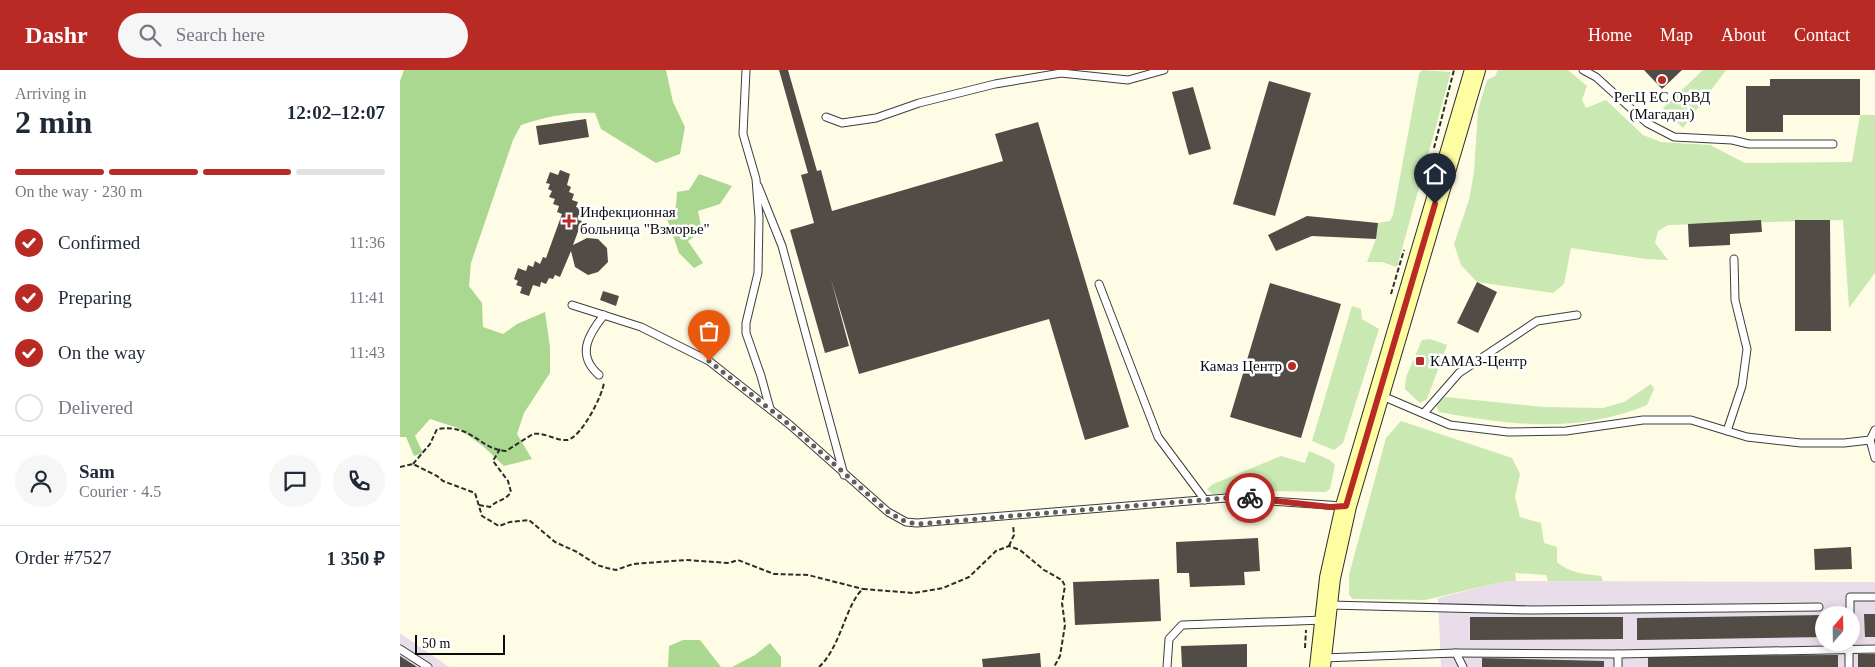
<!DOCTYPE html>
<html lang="en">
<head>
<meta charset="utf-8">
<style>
	:root { --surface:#fff; --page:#f6f6f7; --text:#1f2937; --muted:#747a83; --line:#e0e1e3; --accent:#b82a23 }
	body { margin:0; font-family:"Times New Roman",serif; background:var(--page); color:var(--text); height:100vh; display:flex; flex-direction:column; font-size:19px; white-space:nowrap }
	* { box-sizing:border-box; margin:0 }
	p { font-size:16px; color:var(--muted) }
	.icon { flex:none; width:28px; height:28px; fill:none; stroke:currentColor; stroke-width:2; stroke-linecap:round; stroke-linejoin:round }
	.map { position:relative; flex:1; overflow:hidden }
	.details { display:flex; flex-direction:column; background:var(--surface); width:400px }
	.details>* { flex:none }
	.needle { width:32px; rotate:20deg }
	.controls { position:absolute; left:1415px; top:536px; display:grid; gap:10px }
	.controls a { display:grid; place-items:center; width:45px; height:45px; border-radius:50%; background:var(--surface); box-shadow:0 2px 12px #0003; font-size:25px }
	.scale { position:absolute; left:15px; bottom:12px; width:90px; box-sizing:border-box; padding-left:5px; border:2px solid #0a0a0a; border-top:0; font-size:14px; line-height:18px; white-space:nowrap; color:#0a0a0a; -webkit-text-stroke:4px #fff; paint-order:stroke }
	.pin { position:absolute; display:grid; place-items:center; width:42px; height:42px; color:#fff; margin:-51px -21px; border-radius:50% 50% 50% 0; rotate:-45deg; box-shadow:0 0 5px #0007 }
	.pin .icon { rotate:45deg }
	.courier { position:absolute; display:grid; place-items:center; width:50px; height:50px; margin:-25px; border:4px solid #b82a23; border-radius:50%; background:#fff; color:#222; box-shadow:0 1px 6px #0007 }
	.summary em { font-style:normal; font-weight:800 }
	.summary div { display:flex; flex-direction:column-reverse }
	.summary { display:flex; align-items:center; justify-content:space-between; height:85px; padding:0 15px }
	h1 { font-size:32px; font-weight:800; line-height:38px }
	.bar { display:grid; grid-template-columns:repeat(4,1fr); gap:8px 5px; align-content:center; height:60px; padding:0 15px }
	.bar i { height:6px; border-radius:4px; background:var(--line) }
	.bar .on { background:var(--accent) }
	.bar p { grid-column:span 4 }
	.line { display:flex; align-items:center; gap:12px; padding:0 15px; border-top:1px solid var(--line) }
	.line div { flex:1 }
	.round { display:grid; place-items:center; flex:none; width:52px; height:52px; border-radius:26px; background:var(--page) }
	ol { padding:0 15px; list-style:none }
	li { display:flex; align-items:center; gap:15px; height:55px }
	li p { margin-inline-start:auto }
	li .icon { padding:5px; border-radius:50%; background:var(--accent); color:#fff; stroke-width:4 }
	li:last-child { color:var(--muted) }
	li i { width:28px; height:28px; border:2px solid var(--line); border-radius:50% }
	header { display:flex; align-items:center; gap:30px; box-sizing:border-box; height:70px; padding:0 25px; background:var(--accent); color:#fff }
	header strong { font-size:24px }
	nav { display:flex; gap:28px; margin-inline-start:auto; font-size:18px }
	.search { width:350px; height:45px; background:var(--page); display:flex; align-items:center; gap:12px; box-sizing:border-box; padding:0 18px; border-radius:28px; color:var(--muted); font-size:19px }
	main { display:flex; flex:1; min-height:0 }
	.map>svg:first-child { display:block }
	.industrial { fill:#e9dde9; fill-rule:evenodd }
	.green { fill:#c9e8b2 }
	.forest { fill:#abd891 }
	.building { fill:#524c46 }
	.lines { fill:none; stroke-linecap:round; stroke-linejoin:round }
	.lane-casing { stroke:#3d3d3d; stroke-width:9 }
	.secondary-casing { stroke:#2c2c2c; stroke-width:22 }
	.path { stroke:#2c2c2c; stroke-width:2; stroke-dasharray:5 2.5; stroke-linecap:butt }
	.lane { stroke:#fff; stroke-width:7 }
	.secondary { stroke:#fffda1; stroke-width:20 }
	.done { stroke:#605f57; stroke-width:5; stroke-dasharray:0 9 }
	.route { stroke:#b82a23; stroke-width:6 }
	.poi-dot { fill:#b82a23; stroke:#fff; stroke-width:2 }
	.labels { text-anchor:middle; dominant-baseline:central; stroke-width:5; stroke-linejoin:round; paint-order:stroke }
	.poi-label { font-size:15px; fill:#0a0a0a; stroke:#fff; text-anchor:start }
</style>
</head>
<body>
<header>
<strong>Dashr</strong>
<div class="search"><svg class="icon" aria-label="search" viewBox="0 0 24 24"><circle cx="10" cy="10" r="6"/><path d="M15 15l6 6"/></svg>Search here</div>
<nav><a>Home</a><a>Map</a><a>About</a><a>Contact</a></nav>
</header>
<main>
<section class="details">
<div class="summary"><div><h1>2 min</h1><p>Arriving in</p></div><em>12:02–12:07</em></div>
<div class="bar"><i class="on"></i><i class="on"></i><i class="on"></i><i></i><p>On the way · 230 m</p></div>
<ol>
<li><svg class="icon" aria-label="check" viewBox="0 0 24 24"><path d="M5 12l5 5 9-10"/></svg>Confirmed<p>11:36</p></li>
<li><svg class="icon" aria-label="check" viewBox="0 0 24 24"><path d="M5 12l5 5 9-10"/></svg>Preparing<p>11:41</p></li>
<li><svg class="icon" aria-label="check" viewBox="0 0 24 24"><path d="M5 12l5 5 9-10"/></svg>On the way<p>11:43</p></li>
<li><i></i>Delivered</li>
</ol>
<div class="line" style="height:90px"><a class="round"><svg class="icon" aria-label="person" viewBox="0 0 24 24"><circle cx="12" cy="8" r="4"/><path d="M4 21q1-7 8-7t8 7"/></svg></a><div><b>Sam</b><p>Courier · 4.5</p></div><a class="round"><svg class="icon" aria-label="chat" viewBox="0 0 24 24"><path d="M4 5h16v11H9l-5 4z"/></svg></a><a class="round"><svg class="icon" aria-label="phone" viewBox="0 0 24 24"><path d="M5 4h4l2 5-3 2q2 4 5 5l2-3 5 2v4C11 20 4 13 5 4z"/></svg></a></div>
<div class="line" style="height:65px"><div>Order #7527</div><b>1 350 ₽</b></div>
</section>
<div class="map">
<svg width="1475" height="597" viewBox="0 0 1475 597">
	<rect width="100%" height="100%" fill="#fffce6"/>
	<g class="industrial">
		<path d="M1106 511 1475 512V597H1041L1038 528ZM1424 545H1451V572H1424Z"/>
		<polygon points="0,563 49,597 0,597"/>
	</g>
	<g class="green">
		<polygon points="1022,0 1051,2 997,197 982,192 967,192 976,169 978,153 990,151 993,145 1019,4"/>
		<polygon points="1098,0 1168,0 1187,16 1182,30 1186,38 1206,30 1243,65 1261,72 1310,75 1345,93 1452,92 1460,45 1475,45 1475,203 1449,238 1443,150 1268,155 1258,161 1255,173 1268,190 1246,189 1171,178 1164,214 1153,223 1077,212 1061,195 1054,174 1069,130 1074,102 1078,40 1087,10 1095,6"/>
		<polygon points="1303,0 1326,0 1283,58 1263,38"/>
		<polygon points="952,236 961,239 962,249 979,259 943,373 934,380 912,371"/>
		<polygon points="1030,269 1047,275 1027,329 1020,333 1005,319 1006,307 1022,270"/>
		<path d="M1251 314 1254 319 1247 335C1176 364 1111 355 1039 342L1036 335 1045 327 1144 337 1203 338 1224 332Z"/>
		<path d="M1001 351 1112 388 1120 404 1115 427 1120 447 1141 453 1144 473 1157 477V492C1169 503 1185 504 1201 506L1203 511H1148L1146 505 1115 503 1116 511H1106L1025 530 953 529 949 525V505L986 368Z"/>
		<polygon points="909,381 930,390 935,395 930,419 925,422 872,421 812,424 807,419 813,414 881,386 905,393"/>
	</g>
	<g class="forest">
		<path d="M4 0H266L273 32 285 57 280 84 256 93 201 59 195 43C170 42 145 47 121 55L113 70 71 193 69 216 82 233 83 257 103 264 117 254 145 242 150 277V303L124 343 117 364 132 389 104 396 84 377 58 358 30 349 15 366 23 383 14 386 6 367H0V11Z"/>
		<polygon points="299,104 332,116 320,134 298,141 302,161 288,171 303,193 294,198 279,183 266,146 276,136 277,122 289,120"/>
		<polygon points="283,570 300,570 321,597 268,597 269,576"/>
		<polygon points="370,573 381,587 381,597 332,597 355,585"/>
	</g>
	<g class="building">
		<polygon points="379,0 388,0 417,101 421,100 432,141 603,91 595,64 638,52 729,357 685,370 649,249 459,304 431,209 449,276 425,283 390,160 414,153 401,105 408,103"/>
		<polygon points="1244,0 1282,0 1262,19"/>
		<polygon points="1370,9 1460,9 1460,45 1383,45 1383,62 1346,62 1346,16 1370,16"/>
		<polygon points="869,11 911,23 875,146 833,134"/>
		<polygon points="793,17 811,79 789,85 772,22"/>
		<polygon points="186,49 189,67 139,75 136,56"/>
		<polygon points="160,100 170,104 167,115 171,117 169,122 174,124 172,130 178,132 176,137 182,139 178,150 182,151 173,175 187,168 198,169 207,178 208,192 198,202 188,205 175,197 171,181 160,207 155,205 153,209 149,208 146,214 141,212 140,217 133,215 129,226 120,223 122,217 116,215 118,211 114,209 118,198 126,201 128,195 133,197 135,191 140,194 143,187 146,188 162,144 157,142 159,136 153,134 155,129 149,127 152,121 148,119 150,114 146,113 150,102 158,105"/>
		<polygon points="907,146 978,153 976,169 912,166 876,181 868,165"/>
		<polygon points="1361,150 1362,162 1330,164 1330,175 1289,177 1288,154"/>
		<polygon points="1395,150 1430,150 1431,261 1395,261"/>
		<polygon points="1077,212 1097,222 1078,263 1057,253"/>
		<polygon points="870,213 941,234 901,368 830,347"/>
		<polygon points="203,221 219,226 216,236 200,230"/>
		<polygon points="858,468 860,501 844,502 845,515 790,517 789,503 777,503 776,472"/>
		<polygon points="1451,477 1452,499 1415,500 1414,479"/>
		<polygon points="759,509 761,551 675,555 673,512"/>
		<polygon points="1464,544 1475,544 1475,567 1465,567"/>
		<polygon points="1424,545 1424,567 1237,570 1237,548"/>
		<polygon points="1070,547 1223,547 1223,569 1070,570"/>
		<polygon points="847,574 847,597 782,597 781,576"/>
		<polygon points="640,583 641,597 583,597 582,589"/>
		<rect x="1458" y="584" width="17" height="13"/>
		<polygon points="1438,585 1438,597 1248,597 1248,586"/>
		<polygon points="0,586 17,597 0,597"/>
		<polygon points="1082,588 1204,591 1204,597 1082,597"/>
	</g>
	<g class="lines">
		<g class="lane-casing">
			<g id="lane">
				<polyline points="346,0 343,64 356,109 359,148 358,203 346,253 346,263 361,306 370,339"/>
				<polyline points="1183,0 1196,7 1247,53 1274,67 1332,70 1349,74 1433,74"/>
				<polyline points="426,47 442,53 476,48 519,33 595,14 661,3 728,10 764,0"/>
				<polyline points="358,116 382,176 444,405"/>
				<polyline points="699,214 758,367 805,430"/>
				<polyline points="172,235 241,257 309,291 390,355 488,442 506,452 517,453 826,428 943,436"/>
				<path d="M199 305C176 285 188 265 204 245"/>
				<polyline points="980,325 1050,355 1108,362 1166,361 1243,350 1291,350 1347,367 1401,373 1444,373 1470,370 1475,360"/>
				<polyline points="1024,343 1059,303 1137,251 1177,245"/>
				<polyline points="1327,361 1342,316 1347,279 1335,230 1334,189"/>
				<polyline points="1470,370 1475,388"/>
				<polyline points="929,535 1131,540 1419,537"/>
				<polyline points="1450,545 1450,527 1475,527"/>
				<polyline points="1449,572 1449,597"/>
				<polyline points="0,579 28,597"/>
				<polyline points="1056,583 1218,584"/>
				<polyline points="923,588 1056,583 1063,597"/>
				<polyline points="767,597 769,569 782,555 924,550"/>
				<polyline points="1218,597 1218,584 1475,579"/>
			</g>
		</g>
		<g class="secondary-casing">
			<polyline id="secondary" points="920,597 930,508 946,436 1075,0"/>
		</g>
		<g class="path">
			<polyline points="1034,78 1054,0"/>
			<polyline points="991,224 1004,180"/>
			<path d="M13 394 30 374 37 359C74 354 78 379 106 381L133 364C145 362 156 371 167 370 181 368 203 325 204 312"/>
			<polyline points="0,397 13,394 37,406 43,411 75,423 82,446 99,456 110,452 129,450 155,472 177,482 197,495 207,498 216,500 233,494 286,490 329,493 338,490 374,504 408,505 463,519"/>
			<path d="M79 435 90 437C97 430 105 431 111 422L108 411 93 391 100 379"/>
			<polyline points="609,476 614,465 613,455"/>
			<polyline points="905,578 906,560"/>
			<path d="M419 597C441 577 446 533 463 519L514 523 543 518 569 507 596 481 609 476 620 480 644 500 662 510 665 516 662 533 665 555 660 586 654 597"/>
		</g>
		<use href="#lane" class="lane"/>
		<use href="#secondary" class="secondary"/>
	</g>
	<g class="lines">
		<polyline class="done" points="309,291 390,355 488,442 506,452 517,454 826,428 850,428"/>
		<polyline class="route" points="850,428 930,437 946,436 1035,134"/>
	</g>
	<g class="poi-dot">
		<circle cx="1262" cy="10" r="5"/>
		<path d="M166.5 143.5h5v5h5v5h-5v5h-5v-5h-5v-5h5z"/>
		<rect x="1015" y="286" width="10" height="10" rx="2.5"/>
		<circle cx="892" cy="296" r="5"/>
	</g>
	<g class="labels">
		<g class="poi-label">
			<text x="1262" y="27" text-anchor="middle">РегЦ ЕС ОрВД<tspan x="1262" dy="17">(Магадан)</tspan></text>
			<text x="180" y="142">Инфекционная<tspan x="180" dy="17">больница "Взморье"</tspan></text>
			<text x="1030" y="291">КАМАЗ-Центр</text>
			<text x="882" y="296" text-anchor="end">Камаз Центр</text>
		</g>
	</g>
</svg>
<div class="controls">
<a><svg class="needle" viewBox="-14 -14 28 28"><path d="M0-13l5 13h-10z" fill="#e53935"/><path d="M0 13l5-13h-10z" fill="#747a83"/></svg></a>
</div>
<div class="scale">50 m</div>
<div class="pin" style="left:309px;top:291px;background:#ea580c"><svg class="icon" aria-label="bag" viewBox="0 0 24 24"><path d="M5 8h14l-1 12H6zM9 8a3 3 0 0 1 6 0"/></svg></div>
<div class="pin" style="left:1035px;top:134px;background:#1f2937"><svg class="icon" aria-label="home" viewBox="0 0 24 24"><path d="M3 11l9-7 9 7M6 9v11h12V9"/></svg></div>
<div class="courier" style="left:850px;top:428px"><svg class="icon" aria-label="bike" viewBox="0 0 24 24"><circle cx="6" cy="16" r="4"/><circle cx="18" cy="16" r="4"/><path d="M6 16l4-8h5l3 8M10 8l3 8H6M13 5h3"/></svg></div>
</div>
</main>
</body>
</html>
